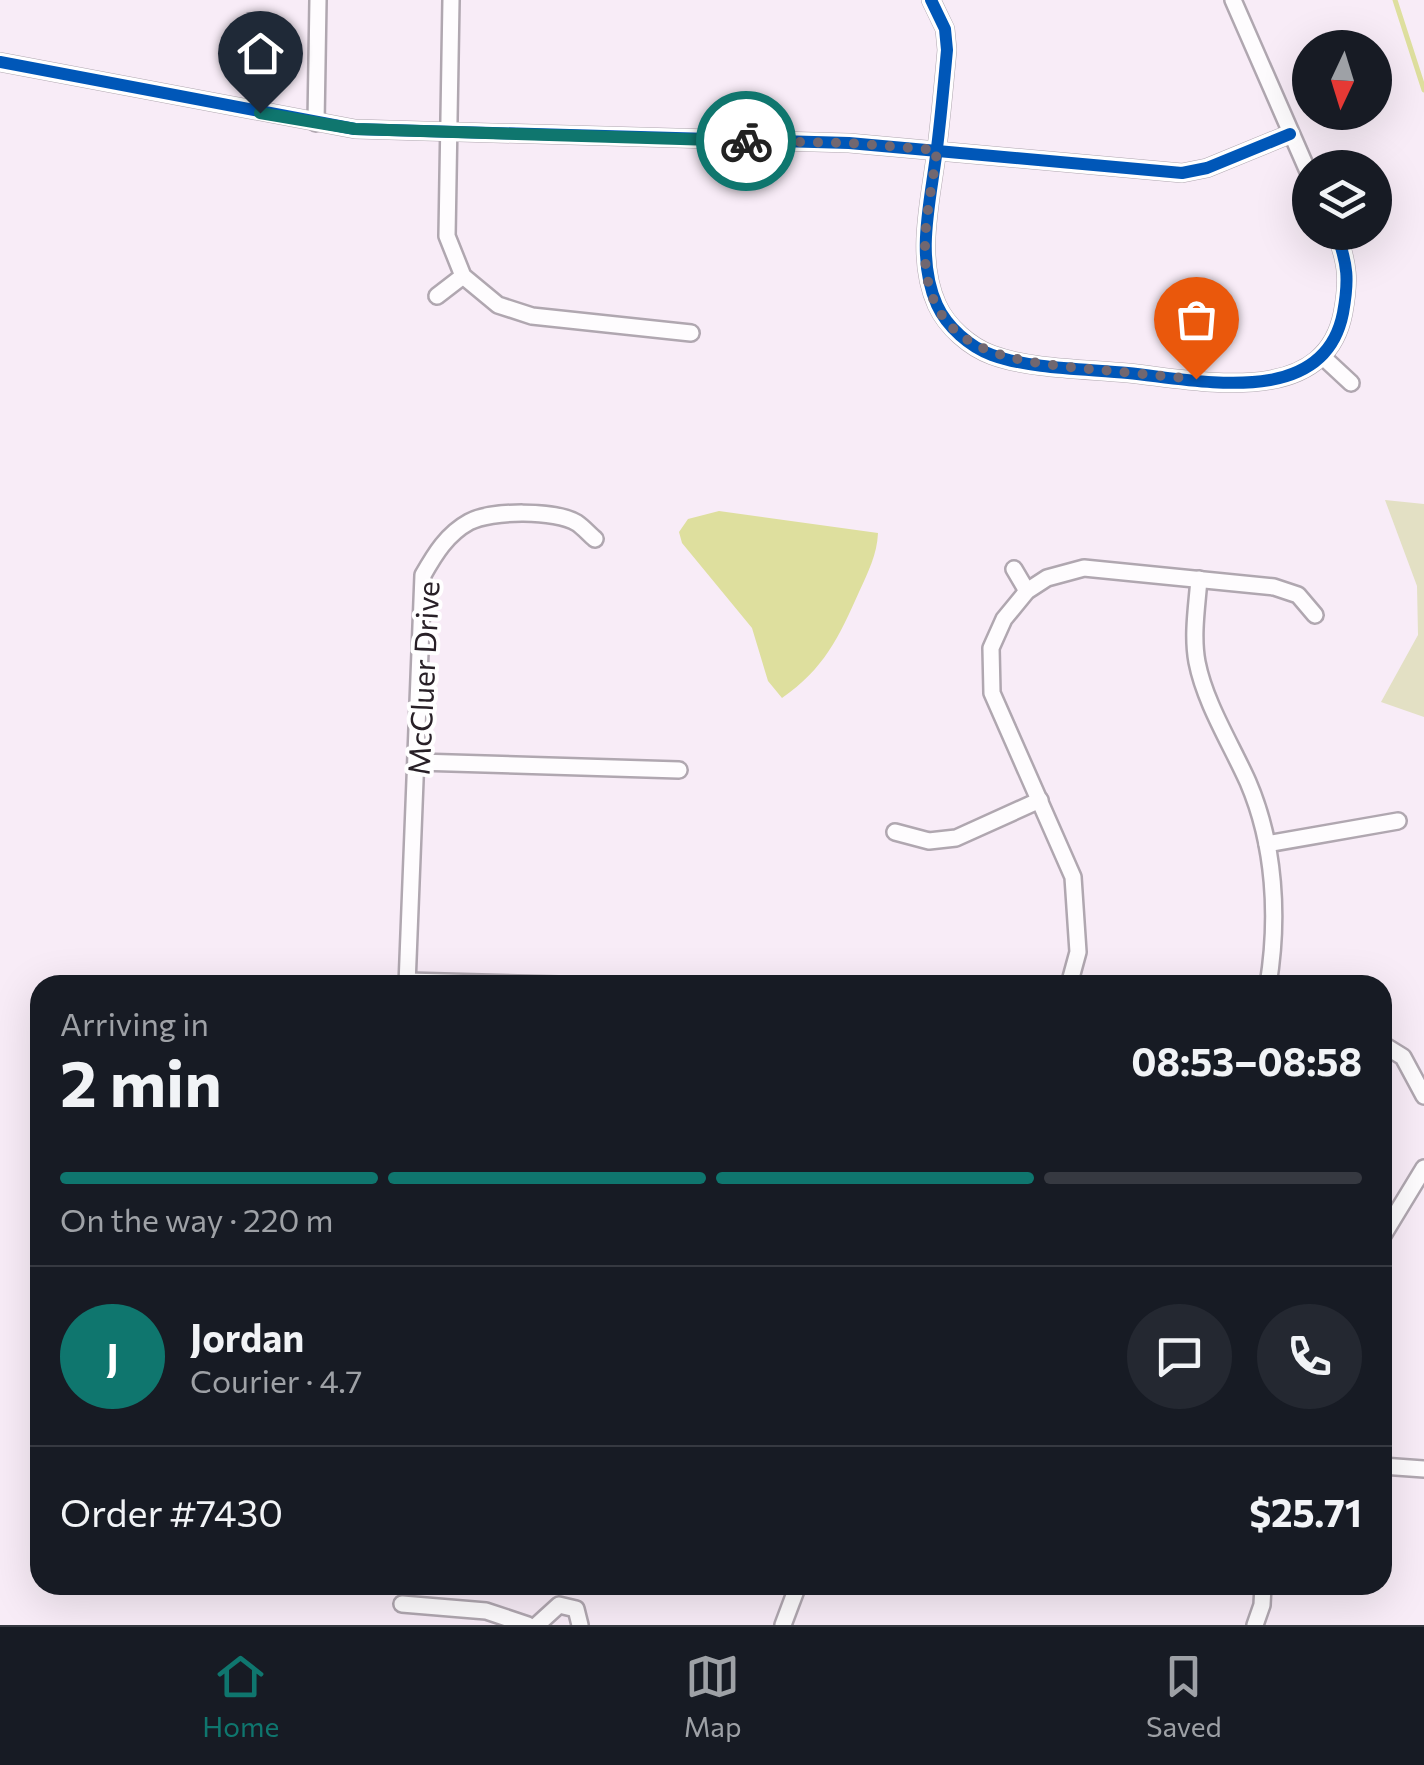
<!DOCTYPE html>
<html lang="en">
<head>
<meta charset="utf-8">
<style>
	:root { --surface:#171b24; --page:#242831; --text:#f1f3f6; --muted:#9ea1a6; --line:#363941; --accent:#0f766e }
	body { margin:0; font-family:Commissioner,sans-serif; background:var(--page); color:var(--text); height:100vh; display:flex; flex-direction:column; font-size:38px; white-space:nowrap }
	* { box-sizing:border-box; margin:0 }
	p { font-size:32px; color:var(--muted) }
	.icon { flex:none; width:55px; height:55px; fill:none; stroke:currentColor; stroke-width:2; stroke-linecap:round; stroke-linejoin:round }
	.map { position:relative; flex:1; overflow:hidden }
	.panel { position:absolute; left:30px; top:975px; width:1362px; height:620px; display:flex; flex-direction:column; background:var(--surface); border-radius:30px; box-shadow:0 10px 40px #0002 }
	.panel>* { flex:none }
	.needle { width:65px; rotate:184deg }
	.tools { position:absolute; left:1292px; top:30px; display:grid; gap:20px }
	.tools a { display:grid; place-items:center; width:100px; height:100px; border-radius:50%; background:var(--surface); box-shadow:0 10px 40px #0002; font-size:50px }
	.pin { position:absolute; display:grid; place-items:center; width:85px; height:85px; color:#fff; margin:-102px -42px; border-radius:50% 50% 50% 0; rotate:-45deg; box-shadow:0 0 10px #0007 }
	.pin .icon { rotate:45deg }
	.courier { position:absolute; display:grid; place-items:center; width:100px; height:100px; margin:-50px; border:8px solid #0f766e; border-radius:50%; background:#fff; color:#222; box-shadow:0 2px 12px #0007 }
	.head em { font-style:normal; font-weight:700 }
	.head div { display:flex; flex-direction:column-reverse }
	.head { display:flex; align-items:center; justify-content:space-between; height:170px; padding:0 30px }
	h1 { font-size:65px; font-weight:700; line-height:75px }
	.bar { display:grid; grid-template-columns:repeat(4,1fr); gap:15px 10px; align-content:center; height:120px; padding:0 30px }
	.bar i { height:12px; border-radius:8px; background:var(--line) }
	.bar .active { background:var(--accent) }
	.bar p { grid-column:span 4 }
	.line { display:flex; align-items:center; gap:25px; padding:0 30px; border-top:2px solid var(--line) }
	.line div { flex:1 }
	.round { display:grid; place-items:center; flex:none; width:105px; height:105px; border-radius:52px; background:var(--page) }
	.dock { display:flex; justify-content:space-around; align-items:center; height:140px; border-top:2px solid var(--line); background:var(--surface); font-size:28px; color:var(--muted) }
	.dock a { display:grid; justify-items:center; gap:5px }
	.dock .active { color:var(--accent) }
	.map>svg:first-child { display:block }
	.green { fill:#e3e0c4 }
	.water { fill:#dedf9e }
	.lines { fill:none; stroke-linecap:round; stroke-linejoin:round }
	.stream { stroke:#dedf9e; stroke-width:5 }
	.street-casing { stroke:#b0a7b0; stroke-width:20 }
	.street { stroke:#fefcfe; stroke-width:15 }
	.cycleway-casing { stroke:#fff; stroke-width:19 }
	.cycleway { stroke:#0057b8; stroke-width:12 }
	.done { stroke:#716770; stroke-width:10; stroke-dasharray:0 18 }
	.route { stroke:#0f766e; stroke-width:12 }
	.labels { text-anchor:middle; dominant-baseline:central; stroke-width:8; stroke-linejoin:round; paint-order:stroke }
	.street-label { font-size:30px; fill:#282027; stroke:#fff }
</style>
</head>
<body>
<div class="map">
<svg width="1424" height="1625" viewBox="0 0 1424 1625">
	<rect width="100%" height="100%" fill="#f8ecf7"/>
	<polygon class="green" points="1385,500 1424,504 1424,717 1381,702 1418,635 1417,586"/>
	<path class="water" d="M719 511 878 533C877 555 868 572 859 592 839 637 824 669 782 698L768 681 752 628 682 543 679 532 688 519Z"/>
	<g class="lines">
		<polyline class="stream" points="1395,0 1424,90"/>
		<g class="street-casing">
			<g id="street">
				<polyline points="451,0 447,236 463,276 498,305 532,316 691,333"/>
				<path d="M931 0 945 29 947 50C944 83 941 115 937 148 931 200 915 256 937 305 947 327 970 347 992 355 1030 369 1087 369 1128 373 1198 380 1324 410 1343 313 1349 280 1348 265 1336 232"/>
				<polyline points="1233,0 1310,176"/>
				<polyline points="0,62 355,129 849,143 1182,173 1207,168 1290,134"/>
				<polyline points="316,123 318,0"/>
				<polyline points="437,296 463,276"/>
				<polyline points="1323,357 1351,383"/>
				<polyline points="1014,569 1027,591"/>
				<path d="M1199 579C1197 606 1192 635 1197 662 1205 703 1231 744 1248 782 1275 845 1279 918 1268 985"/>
				<polyline points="418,762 679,770"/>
				<polyline points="895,832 929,841 956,838 1040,800"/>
				<polyline points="1267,844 1398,821"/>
				<polyline points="407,981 559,985"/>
				<path d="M407 985 423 575C435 554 447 534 469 522 491 510 556 510 577 523 583 527 589 534 595 539"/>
				<polyline points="1069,985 1078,952 1073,877 992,693 991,648 1004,619 1027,591 1047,578 1084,568 1274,587 1298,595 1315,615"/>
				<polyline points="1382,1044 1403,1057 1424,1096"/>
				<polyline points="1382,1237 1424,1168"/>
				<polyline points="1382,1466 1424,1469"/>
				<polyline points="402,1604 486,1611 528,1625"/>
				<polyline points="537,1625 559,1605 576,1609 580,1625"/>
				<polyline points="783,1625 798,1585"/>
				<polyline points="1255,1625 1262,1605 1263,1585"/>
			</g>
		</g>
		<use href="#street" class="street"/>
		<g class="cycleway-casing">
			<g id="cycleway">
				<path d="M931 0 945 29 947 50C944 83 941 115 937 148 931 200 915 256 937 305 947 327 970 347 992 355 1030 369 1087 369 1128 373 1198 380 1324 410 1343 313 1349 280 1348 265 1336 232"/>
				<polyline points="0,62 355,129 849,143 1182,173 1207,168 1290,134"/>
			</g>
		</g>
		<use href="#cycleway" class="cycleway"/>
	</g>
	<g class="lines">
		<path class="done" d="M746 141 849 143 937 150C933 182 925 216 925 249 924 353 1009 361 1089 369 1124 372 1160 376 1196 379"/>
		<polyline class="route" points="260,113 355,129 746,141"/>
	</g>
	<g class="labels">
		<g class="street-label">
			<text transform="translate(422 678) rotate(-87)">McCluer Drive</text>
		</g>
	</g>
</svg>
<div class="tools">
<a><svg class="needle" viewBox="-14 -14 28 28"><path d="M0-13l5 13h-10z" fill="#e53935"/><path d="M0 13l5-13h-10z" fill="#9ea1a6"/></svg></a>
<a><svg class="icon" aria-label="layers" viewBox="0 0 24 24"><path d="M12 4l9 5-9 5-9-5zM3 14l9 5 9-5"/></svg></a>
</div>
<div class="pin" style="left:1196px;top:379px;background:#ea580c"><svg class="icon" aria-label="bag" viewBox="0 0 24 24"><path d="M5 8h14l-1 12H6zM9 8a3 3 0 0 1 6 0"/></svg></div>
<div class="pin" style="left:260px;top:113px;background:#1f2937"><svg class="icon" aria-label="home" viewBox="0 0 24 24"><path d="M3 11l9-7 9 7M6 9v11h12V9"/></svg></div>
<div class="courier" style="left:746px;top:141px"><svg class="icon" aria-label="bike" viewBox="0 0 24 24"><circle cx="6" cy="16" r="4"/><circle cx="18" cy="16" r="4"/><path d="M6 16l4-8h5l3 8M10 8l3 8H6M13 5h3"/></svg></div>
<section class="panel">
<div class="head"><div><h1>2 min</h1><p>Arriving in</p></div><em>08:53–08:58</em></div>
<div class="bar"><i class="active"></i><i class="active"></i><i class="active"></i><i></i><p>On the way · 220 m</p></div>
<div class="line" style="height:180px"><b class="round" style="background:var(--accent);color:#fff">J</b><div><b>Jordan</b><p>Courier · 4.7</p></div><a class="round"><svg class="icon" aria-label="chat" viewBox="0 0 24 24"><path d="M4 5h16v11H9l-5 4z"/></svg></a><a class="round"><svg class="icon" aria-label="phone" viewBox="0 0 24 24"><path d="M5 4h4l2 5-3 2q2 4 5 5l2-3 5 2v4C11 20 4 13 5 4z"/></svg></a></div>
<div class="line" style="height:130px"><div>Order #7430</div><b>$25.71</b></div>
</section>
</div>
<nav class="dock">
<a class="active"><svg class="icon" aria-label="home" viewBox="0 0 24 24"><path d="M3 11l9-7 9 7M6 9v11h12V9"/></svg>Home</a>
<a><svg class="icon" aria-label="map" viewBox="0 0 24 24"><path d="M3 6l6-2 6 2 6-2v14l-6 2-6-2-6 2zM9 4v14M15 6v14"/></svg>Map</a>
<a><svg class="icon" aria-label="saved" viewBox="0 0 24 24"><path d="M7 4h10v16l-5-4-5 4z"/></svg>Saved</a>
</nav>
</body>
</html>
